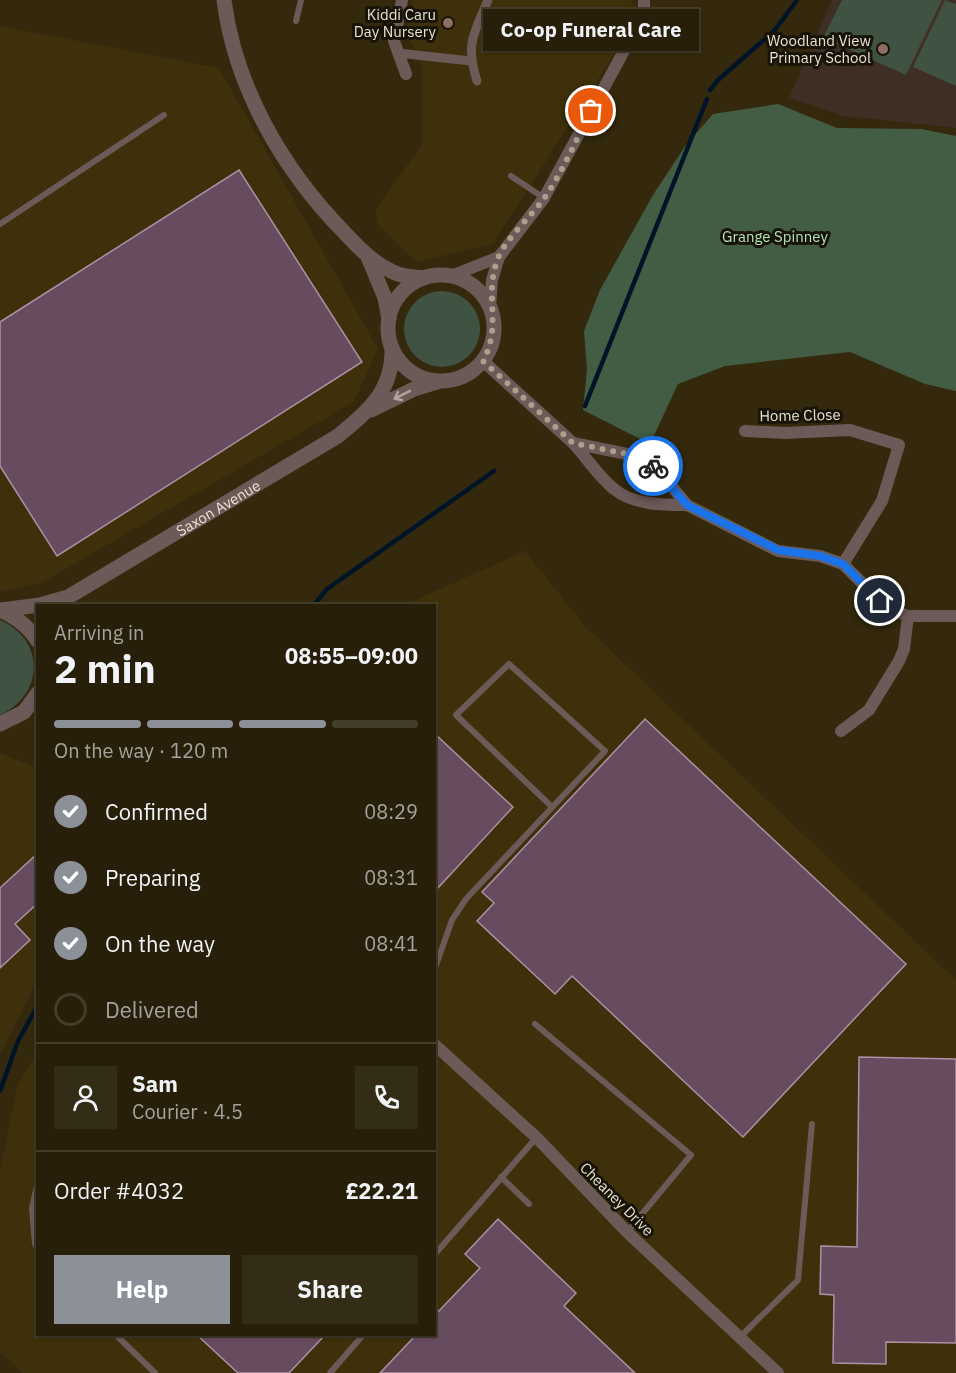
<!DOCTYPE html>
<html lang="en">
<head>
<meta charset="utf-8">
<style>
	:root { --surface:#271f09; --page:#332c17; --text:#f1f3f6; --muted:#a4a29c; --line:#433d2a; --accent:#8c9099 }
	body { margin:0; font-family:"IBM Plex Sans",sans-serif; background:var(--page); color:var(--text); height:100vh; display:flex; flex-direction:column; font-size:22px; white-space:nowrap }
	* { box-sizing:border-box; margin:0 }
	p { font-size:20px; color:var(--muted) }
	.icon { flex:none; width:33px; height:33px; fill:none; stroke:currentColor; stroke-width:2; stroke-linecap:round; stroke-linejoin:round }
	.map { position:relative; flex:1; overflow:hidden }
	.drawer { position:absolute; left:36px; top:604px; width:400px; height:732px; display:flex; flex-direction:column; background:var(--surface); border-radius:0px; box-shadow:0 2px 4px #0004,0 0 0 2px var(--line) }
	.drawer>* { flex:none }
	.pin { position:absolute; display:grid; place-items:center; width:51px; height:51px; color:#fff; margin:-26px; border:3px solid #fff; border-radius:50%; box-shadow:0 2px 6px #0007 }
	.courier { position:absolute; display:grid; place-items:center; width:60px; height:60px; margin:-30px; border:4px solid #1a73e8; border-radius:50%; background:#fff; color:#222; box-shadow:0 2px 8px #0007 }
	.bubble { position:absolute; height:42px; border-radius:0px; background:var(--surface); box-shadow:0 2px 4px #0004,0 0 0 2px var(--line); font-size:20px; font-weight:800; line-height:42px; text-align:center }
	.headline em { font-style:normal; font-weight:800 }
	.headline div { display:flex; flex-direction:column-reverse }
	.headline { display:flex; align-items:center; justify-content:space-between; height:102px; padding:0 18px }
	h1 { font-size:39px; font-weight:800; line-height:45px }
	.bar { display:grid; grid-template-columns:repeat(4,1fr); gap:9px 6px; align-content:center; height:72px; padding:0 18px }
	.bar i { height:8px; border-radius:4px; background:var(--line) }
	.bar .on { background:var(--accent) }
	.bar p { grid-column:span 4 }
	.line { display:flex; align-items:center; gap:15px; padding:0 18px; border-top:2px solid var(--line) }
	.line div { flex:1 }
	.round { display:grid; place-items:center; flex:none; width:63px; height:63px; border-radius:0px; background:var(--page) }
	ol { padding:0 18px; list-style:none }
	li { display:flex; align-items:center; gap:18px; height:66px }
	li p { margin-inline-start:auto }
	li .icon { padding:6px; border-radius:50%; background:var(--accent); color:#fff; stroke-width:4 }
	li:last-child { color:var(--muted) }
	li i { width:33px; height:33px; border:3px solid var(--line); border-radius:50% }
	.button { display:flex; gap:12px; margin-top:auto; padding:12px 18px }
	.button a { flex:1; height:69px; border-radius:0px; background:var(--accent); color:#fff; font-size:24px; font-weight:800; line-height:69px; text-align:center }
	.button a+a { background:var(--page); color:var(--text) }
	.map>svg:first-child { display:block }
	.built { fill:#3e300a }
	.education { fill:#3e2e23 }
	.green { fill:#405241 }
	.forest { fill:#435d45 }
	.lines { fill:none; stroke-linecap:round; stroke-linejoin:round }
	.stream { stroke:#001428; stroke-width:4.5 }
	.building { fill:#674c5f; stroke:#ae90a5; stroke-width:1.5 }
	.service { stroke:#6b5a57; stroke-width:6 }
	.pedestrian { stroke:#6b5a57; stroke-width:9 }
	.minor { stroke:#6b5a57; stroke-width:12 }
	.tertiary { stroke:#6b5a57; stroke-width:15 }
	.oneway { stroke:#b0a59b }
	.done { stroke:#aaa18d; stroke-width:6; stroke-dasharray:0 10.8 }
	.route { stroke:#1a73e8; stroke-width:8 }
	.education-dot { fill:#8d6e63; stroke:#171307; stroke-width:2 }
	.labels { text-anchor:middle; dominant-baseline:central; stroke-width:6; stroke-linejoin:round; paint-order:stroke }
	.poi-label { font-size:15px; fill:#e9e2d2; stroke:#171307; text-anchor:end }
	.park-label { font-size:15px; fill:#b2e3b4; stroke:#171307 }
	.street-label { font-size:15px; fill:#e9e2d2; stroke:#171307 }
</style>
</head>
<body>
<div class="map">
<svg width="956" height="1373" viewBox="0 0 956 1373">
	<rect width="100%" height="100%" fill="#34290c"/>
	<g class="built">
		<polygon points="413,0 632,0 629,31 493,244 416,262 377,224 376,210 422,144 422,67 406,32"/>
		<polygon points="0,26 219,68 378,349 354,402 41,583 0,592"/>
		<polygon points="525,551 586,627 956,980 956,1373 23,1373 0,1352 0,1171 17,1087 37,1053 38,1335 435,1335 435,606 402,606"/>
		<polygon points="0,753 38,768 37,980 0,1054"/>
	</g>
	<polygon class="education" points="832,0 956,0 956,128 844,116 789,98"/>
	<g class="green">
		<polygon points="842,0 942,0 906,75 823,38"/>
		<polygon points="945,0 956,4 956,86 913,67"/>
		<circle cx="442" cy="329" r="38"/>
		<path d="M0 620C46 640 44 695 0 715Z"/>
	</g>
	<polygon class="forest" points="778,104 837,128 921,129 956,136 956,391 925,384 850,352 725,366 678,384 650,444 583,410 587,370 584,331 600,290 653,195 686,145 713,114"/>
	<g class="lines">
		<g class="stream">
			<polyline points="710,90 718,80 775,30 797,0"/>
			<polyline points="585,406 707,99"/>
			<polyline points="313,606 327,589 494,471"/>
			<polyline points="0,1091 18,1041 38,1005"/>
		</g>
	</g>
	<g class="building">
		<polygon points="239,170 362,362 57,556 0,466 0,322"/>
		<polygon points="645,719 906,964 743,1137 572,976 555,994 477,921 494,903 482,892"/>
		<polygon points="435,734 513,807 435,891"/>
		<polygon points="38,853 38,903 15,924 30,940 0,968 0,888"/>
		<polygon points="859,1057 956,1059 956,1343 886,1342 886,1364 833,1363 834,1295 820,1294 821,1246 857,1247"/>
		<polygon points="498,1219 576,1293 564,1306 635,1373 380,1373 416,1335 435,1335 435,1315 480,1268 465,1254"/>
		<polygon points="197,1335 325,1335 289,1373 238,1373"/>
	</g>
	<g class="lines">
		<g class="service">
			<polyline points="296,21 301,0"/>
			<polyline points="511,176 544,198"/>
			<polyline points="0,224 164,115"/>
			<polyline points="435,968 452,920 466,899 605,751 509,664 456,715 552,807"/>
			<polyline points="535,1024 691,1155 627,1232"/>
			<polyline points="501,1177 529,1204"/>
			<polyline points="38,1181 32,1208 35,1244 38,1249"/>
			<polyline points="435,1254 536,1138"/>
			<polyline points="116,1335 155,1373"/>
			<polyline points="740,1337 798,1280 812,1124"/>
			<polyline points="330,1373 363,1335"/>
		</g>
		<g class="pedestrian">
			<polyline points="398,53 471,61"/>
			<path d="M477 81C465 43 474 34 488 0"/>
		</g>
		<g class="minor">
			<polyline points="402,0 394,41 406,74"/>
			<polyline points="451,276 499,257"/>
			<polyline points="490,308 492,280 499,257 544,198 644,14 644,0"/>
			<polyline points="483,361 573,443"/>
			<polyline points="745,431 785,433 850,430 899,445 882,501 843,564"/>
			<path d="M573 443 637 456 656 467 687 505C663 505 633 505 614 489 599 477 586 457 573 443Z"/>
			<polyline points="687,505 778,551 820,556 843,564 880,601 895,611 908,616 956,616"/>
			<polyline points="841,731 869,710 899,661 904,649 908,616"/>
			<polyline points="435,1045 537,1138 627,1232 778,1373"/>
		</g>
		<g class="tertiary">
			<path d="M224 0C235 87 283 170 344 232 359 248 373 263 393 272 403 277 413 277 424 278"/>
			<polyline points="368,257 385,298 389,319"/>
			<circle cx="441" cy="328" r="53"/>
			<polyline points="371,410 414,389 437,382"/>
			<path id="s1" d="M0 610 40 605 68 597 338 436C369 410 393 391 392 348"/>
			<path d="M0 610C17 618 28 626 38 641"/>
			<polyline points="0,724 24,712 38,693"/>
		</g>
	</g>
	<defs><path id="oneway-shaft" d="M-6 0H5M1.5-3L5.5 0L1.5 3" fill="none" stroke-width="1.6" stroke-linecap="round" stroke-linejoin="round" transform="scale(1.5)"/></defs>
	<use class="oneway" href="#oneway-shaft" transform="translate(402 395) rotate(153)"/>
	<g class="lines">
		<path class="done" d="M591 111C576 140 562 173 543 200 530 217 506 239 498 258 483 297 503 324 483 361L573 443 637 456 653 466"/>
		<polyline class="route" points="653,466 687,505 778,550 820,556 843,564 880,601"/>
	</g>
	<g class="education-dot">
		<circle cx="448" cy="23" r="6"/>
		<circle cx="883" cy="49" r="6"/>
	</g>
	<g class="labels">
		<g class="poi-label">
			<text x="436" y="14">Kiddi Caru<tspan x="436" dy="17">Day Nursery</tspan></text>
			<text x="871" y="40">Woodland View<tspan x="871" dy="17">Primary School</tspan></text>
		</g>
		<g class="park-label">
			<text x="775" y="236">Grange Spinney</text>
		</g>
		<g class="street-label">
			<text transform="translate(800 415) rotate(-1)">Home Close</text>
			<text stroke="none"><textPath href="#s1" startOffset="244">Saxon Avenue</textPath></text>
			<text transform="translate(617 1199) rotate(45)">Cheaney Drive</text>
		</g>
	</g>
</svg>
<div class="pin" style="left:591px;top:111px;background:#ea580c"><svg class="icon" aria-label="bag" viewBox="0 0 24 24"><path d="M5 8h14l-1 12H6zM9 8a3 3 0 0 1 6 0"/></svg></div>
<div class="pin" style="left:880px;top:601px;background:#1f2937"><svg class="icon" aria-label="home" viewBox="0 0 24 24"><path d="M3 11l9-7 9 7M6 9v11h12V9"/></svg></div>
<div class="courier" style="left:653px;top:466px"><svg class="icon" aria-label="bike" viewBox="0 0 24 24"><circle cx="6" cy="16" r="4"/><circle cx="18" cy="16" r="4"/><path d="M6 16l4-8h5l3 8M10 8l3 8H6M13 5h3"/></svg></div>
<div class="bubble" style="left:483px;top:9px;width:216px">Co-op Funeral Care</div>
<section class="drawer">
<div class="headline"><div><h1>2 min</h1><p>Arriving in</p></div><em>08:55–09:00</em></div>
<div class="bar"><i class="on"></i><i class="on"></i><i class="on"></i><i></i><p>On the way · 120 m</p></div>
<ol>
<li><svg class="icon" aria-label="check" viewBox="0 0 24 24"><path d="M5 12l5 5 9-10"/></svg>Confirmed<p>08:29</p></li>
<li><svg class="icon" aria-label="check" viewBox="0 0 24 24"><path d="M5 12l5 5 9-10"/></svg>Preparing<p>08:31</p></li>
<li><svg class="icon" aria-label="check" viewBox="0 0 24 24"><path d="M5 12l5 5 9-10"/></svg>On the way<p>08:41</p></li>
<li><i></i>Delivered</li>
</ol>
<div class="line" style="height:108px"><a class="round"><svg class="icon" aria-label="person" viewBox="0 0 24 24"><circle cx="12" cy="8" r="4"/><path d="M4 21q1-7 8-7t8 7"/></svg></a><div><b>Sam</b><p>Courier · 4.5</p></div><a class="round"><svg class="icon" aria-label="phone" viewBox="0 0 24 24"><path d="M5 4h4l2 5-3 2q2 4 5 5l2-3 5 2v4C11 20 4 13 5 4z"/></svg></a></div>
<div class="line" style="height:78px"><div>Order #4032</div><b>£22.21</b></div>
<div class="button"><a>Help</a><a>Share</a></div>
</section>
</div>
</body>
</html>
